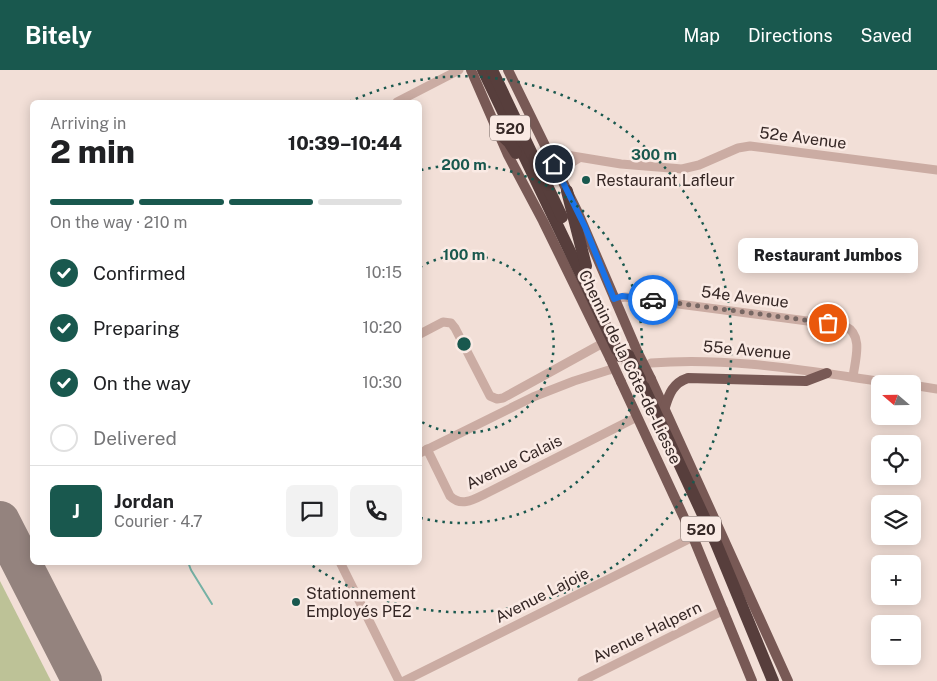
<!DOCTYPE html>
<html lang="en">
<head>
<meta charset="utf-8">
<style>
	:root { --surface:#fff; --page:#f2f2f2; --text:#202124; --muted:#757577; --line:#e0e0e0; --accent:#19584e }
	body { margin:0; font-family:"Public Sans",sans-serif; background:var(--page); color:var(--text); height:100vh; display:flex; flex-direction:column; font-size:19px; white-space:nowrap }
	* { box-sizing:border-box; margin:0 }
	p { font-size:16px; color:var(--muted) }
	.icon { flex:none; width:28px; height:28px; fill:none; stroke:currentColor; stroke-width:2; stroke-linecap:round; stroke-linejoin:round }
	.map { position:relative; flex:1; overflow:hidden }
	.panel { position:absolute; left:30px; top:30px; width:392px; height:465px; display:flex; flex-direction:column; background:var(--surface); border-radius:8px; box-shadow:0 2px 12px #0003 }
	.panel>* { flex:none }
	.needle { width:32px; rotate:290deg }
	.buttons { position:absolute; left:871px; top:305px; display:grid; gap:10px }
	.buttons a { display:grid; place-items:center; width:50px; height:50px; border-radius:8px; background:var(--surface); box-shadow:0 2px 12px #0003; font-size:25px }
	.pin { position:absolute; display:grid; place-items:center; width:42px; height:42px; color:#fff; margin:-21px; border:2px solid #fff; border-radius:50%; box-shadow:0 1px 5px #0007 }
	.courier { position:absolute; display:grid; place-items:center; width:50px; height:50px; margin:-25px; border:4px solid #1a73e8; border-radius:50%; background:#fff; color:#222; box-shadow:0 1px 6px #0007 }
	.bubble { position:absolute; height:35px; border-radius:8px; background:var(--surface); box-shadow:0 2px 12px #0003; font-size:16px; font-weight:800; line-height:35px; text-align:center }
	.summary em { font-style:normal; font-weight:800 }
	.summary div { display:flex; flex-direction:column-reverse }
	.summary { display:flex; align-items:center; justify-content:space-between; height:85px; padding:0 20px }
	h1 { font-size:32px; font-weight:800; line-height:38px }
	.bar { display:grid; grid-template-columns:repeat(4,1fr); gap:8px 5px; align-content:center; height:60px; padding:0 20px }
	.bar i { height:6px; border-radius:4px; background:var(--line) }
	.bar .current { background:var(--accent) }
	.bar p { grid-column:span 4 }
	.line { display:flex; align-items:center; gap:12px; padding:0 20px; border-top:1px solid var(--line) }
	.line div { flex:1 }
	.round { display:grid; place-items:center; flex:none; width:52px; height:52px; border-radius:8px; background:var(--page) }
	ol { padding:0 20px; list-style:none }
	li { display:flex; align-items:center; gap:15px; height:55px }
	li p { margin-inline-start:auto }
	li .icon { padding:5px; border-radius:50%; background:var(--accent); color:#fff; stroke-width:4 }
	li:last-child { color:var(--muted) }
	li i { width:28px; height:28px; border:2px solid var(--line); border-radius:50% }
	header { display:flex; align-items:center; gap:30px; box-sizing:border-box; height:70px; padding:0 25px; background:var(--accent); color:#fff }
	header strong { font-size:24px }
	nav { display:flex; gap:28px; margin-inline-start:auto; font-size:18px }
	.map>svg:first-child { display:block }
	.green { fill:#bdc297 }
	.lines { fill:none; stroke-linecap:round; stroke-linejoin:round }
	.stream { stroke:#75b1a5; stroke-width:2 }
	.runway { stroke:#94837e; stroke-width:40 }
	.minor-tunnel { stroke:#ccbab3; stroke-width:9; stroke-dasharray:9 4.5; stroke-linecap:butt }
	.minor { stroke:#cbaca3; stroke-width:9 }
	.major { stroke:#785955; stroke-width:10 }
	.highway { stroke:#573e3c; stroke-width:12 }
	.major-bridge { stroke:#785955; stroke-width:10 }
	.highway-bridge { stroke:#573e3c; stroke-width:12 }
	.done { stroke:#776763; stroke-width:5; stroke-dasharray:0 9 }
	.route { stroke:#1a73e8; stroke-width:6 }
	.ring { fill:none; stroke:#19584e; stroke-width:2.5; stroke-dasharray:2.5 5 }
	.poi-dot { fill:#19584e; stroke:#faeae4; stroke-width:2 }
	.labels { text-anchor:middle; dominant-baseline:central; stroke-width:5; stroke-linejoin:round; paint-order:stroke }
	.shield { fill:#faeae4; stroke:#70625e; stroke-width:1 }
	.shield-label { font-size:15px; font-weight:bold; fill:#352725 }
	.street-label { font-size:16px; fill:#352725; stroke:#faeae4 }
	.poi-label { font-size:16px; fill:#352725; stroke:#faeae4; text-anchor:start }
	.centre { fill:#19584e; stroke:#faeae4; stroke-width:2.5 }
	.ring-label { font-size:15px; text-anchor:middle; font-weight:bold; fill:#19584e; stroke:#faeae4; stroke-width:5; stroke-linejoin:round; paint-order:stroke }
</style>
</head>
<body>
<header>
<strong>Bitely</strong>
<nav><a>Map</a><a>Directions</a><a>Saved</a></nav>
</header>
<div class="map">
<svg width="937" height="611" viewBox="0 0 937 611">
	<rect width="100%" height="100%" fill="#f2dfd7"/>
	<polygon class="green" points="0,511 51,611 0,611"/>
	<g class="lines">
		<polyline class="stream" points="188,492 191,500 212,534"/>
		<polyline class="runway" points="0,451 82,611"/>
		<polyline class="minor-tunnel" points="609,300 638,294"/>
		<g class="minor">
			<polyline points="397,32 459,0"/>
			<polyline points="548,82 621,94 682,99 699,95 738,78 750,76 937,100"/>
			<polyline points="561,107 568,95 579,88"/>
			<path d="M614 229 625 227 845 256C864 265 855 290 853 307"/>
			<polyline points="420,264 443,252 451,253 455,258 490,326 497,329 503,328 603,273"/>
			<path d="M651 293C734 286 818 303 900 314"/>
			<polyline points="912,315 937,319"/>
			<path d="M427 379 450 426C461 437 473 430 485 424L637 347"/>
			<polyline points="420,383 533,327 574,311 609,300"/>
			<polyline points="340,492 399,611"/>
			<polyline points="404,611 693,467"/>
			<polyline points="582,611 724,540"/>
		</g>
		<g class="major">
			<polyline points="471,0 508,85 543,151 610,288"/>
			<polyline points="508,0 578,143 638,283"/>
			<polyline points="651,309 788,611"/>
			<polyline points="621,312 693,467 752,611"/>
			<path d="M665 337C669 324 673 313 688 308L806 311 827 303"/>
		</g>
		<g class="highway">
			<polyline points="483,0 620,286"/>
			<polyline points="492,0 562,147"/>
			<polyline points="497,61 509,72 516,83"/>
			<polyline points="567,121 586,196"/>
			<polyline points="640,309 716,473 773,611"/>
		</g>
		<g class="major-bridge">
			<polyline points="638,283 651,309"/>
			<polyline points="610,288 621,312"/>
		</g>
		<polyline class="highway-bridge" points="628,285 640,309"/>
	</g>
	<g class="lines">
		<polyline class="done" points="653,230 828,253"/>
		<polyline class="route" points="554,94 585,157 614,229 622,226 653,230"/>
	</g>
	<g class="ring">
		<path d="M420 197A89 89 0 1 1 420 351"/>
		<path d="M421 100A179 179 0 1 1 421 448"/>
		<path d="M349 32A268 268 0 1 1 310 494"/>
	</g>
	<g class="poi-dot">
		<circle cx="586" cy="110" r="5"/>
		<circle cx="296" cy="532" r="5"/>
	</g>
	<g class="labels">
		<g class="shield">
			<rect x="490" y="45.5" width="40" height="25" rx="4"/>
			<rect x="681" y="446.5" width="40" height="25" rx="4"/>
		</g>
		<g class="shield-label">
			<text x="510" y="58">520</text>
			<text x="701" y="459">520</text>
		</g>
		<g class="street-label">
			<text transform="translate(803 68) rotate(7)">52e Avenue</text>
			<text transform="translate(745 227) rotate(7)">54e Avenue</text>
			<text transform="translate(747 280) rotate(5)">55e Avenue</text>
			<text transform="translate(630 297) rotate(64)">Chemin de la Côte-de-Liesse</text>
			<text transform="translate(514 392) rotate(-26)">Avenue Calais</text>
			<text transform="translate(542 525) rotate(-27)">Avenue Lajoie</text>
			<text transform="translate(647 562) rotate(-26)">Avenue Halpern</text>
		</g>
		<g class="poi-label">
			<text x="596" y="110">Restaurant Lafleur</text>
			<text x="306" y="523">Stationnement<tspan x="306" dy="18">Employés PE2</tspan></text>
		</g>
	</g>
	<circle cx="464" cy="274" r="8" class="centre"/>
	<g class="ring-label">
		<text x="654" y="90">300 m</text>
		<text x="464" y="100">200 m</text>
		<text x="464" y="190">100 m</text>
	</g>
</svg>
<div class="buttons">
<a><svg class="needle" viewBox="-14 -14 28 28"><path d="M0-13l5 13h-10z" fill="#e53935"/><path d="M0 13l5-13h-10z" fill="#757577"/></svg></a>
<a><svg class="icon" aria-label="locate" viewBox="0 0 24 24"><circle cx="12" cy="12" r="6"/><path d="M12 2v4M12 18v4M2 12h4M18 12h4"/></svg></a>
<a><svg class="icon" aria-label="layers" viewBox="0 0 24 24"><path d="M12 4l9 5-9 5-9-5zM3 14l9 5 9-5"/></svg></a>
<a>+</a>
<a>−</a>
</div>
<div class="pin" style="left:828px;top:253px;background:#ea580c"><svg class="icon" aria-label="bag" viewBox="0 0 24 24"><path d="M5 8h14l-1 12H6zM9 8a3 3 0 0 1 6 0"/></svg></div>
<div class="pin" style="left:554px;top:94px;background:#1f2937"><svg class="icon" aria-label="home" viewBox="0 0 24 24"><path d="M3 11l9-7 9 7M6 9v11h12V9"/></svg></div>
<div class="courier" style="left:653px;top:230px"><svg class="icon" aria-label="car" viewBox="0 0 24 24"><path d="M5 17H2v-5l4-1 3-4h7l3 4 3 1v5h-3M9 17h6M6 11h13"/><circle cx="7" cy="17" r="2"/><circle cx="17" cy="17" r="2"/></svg></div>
<div class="bubble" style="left:738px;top:168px;width:180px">Restaurant Jumbos</div>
<section class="panel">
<div class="summary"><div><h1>2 min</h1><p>Arriving in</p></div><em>10:39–10:44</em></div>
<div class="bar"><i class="current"></i><i class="current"></i><i class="current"></i><i></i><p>On the way · 210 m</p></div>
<ol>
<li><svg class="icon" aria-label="check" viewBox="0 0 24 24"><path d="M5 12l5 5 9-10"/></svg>Confirmed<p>10:15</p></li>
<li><svg class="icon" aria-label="check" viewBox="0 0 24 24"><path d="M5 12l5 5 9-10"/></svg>Preparing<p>10:20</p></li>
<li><svg class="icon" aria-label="check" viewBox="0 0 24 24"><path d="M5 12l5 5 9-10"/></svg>On the way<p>10:30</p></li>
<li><i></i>Delivered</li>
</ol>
<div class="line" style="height:90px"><b class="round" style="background:var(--accent);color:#fff">J</b><div><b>Jordan</b><p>Courier · 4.7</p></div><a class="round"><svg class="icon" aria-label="chat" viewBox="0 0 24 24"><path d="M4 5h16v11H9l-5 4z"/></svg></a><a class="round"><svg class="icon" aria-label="phone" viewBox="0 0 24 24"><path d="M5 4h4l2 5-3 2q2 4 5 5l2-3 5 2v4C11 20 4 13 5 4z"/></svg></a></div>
</section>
</div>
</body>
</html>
